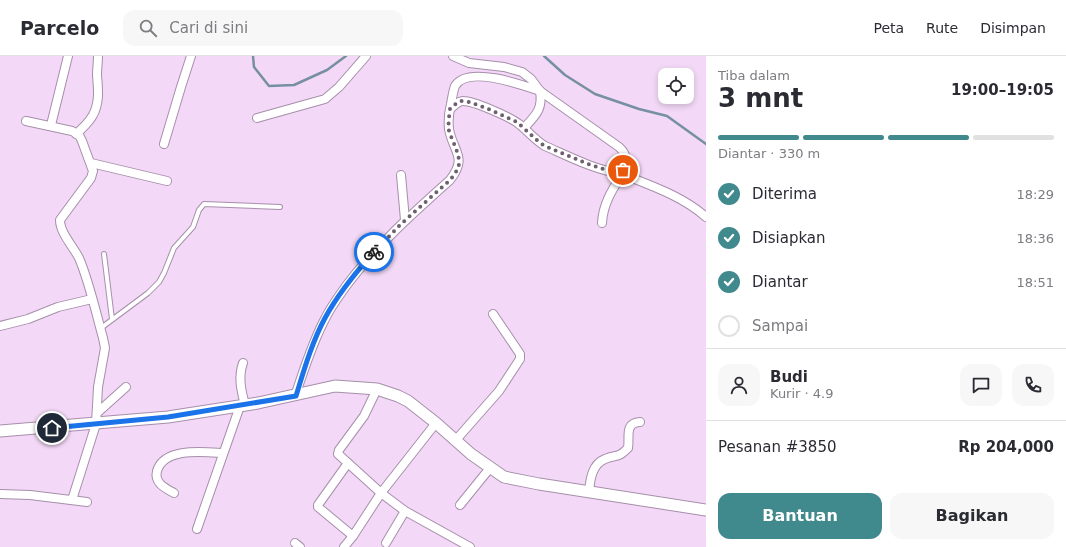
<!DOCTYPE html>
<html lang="id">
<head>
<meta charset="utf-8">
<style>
	:root { --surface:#fff; --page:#f7f7f7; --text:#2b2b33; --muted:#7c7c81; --line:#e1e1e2; --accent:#40898c }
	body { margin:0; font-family:"DejaVu Sans",sans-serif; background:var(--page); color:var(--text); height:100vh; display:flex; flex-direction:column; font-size:15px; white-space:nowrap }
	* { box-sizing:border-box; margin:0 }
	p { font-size:13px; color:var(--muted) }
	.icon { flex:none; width:22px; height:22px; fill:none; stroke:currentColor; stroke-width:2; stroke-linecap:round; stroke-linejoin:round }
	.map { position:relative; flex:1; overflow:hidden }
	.drawer { display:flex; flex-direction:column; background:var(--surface); width:360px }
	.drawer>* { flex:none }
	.buttons { position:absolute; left:658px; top:12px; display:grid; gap:8px }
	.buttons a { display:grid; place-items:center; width:36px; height:36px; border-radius:8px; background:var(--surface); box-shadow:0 2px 6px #0003; font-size:20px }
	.pin { position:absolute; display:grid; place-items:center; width:34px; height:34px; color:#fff; margin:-17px; border:2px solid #fff; border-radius:50%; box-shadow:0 1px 4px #0007 }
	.courier { position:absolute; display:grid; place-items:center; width:40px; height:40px; margin:-20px; border:3px solid #1a73e8; border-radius:50%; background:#fff; color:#222; box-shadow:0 1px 5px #0007 }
	.headline em { font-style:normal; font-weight:800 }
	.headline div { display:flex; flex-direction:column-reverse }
	.headline { display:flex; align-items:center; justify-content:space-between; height:68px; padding:0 12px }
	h1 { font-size:26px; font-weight:800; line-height:30px }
	.bar { display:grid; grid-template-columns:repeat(4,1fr); gap:6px 4px; align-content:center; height:48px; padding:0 12px }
	.bar i { height:5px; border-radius:3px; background:var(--line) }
	.bar .on { background:var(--accent) }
	.bar p { grid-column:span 4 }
	.line { display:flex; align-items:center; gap:10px; padding:0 12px; border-top:1px solid var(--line) }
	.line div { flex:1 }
	.round { display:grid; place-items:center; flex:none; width:42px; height:42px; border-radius:12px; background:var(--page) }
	ol { padding:0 12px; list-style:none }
	li { display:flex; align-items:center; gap:12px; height:44px }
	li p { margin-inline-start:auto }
	li .icon { padding:4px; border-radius:50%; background:var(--accent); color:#fff; stroke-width:4 }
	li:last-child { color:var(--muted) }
	li i { width:22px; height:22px; border:2px solid var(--line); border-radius:50% }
	.cta { display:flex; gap:8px; margin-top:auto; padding:8px 12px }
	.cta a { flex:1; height:46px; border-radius:12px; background:var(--accent); color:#fff; font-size:16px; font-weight:800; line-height:46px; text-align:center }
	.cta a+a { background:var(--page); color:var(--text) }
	header { display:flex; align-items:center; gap:24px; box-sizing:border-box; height:56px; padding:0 20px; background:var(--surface); border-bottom:1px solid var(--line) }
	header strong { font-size:19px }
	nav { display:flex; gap:22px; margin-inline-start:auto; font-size:14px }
	.search { width:280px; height:36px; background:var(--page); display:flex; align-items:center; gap:10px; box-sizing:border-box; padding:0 14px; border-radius:12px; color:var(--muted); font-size:15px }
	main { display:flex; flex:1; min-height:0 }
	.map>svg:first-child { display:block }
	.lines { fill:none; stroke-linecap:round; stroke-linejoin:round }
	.stream { stroke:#778fa2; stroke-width:2.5 }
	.lane-casing { stroke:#a68faa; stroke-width:6 }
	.street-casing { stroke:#a68faa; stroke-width:10 }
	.secondary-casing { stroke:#a68faa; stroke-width:13 }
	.lane { stroke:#fff; stroke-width:4 }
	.street { stroke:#fff; stroke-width:8 }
	.secondary { stroke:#fff; stroke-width:11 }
	.done { stroke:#6f5f71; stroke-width:4; stroke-dasharray:0 7.2 }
	.route { stroke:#1a73e8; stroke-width:5 }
</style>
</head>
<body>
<header>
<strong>Parcelo</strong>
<div class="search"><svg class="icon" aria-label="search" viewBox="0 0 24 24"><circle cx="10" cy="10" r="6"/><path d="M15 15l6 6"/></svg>Cari di sini</div>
<nav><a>Peta</a><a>Rute</a><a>Disimpan</a></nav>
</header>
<main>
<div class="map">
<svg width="706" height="491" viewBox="0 0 706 491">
	<rect width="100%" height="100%" fill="#f3d9f7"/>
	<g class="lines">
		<g class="stream">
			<polyline points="253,0 254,11 269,30 294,29 327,14 346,0"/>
			<polyline points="544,0 565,19 595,38 639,53 667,60 706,88"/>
		</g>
		<g class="lane-casing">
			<g id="lane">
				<polyline points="104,198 112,263"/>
				<polyline points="101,272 148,237 159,226 164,217 174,192 193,171 199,154 204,148 280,151"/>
			</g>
		</g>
		<g class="street-casing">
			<g id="street">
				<path d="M450 53C454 50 458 45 463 45 474 45 510 61 519 68 528 75 535 84 545 90 570 101 595 114 622 118 626 106 629 100 619 91L540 35"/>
				<polyline points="257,62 325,43 339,31 366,0"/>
				<path d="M26 65 72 75 79 79 82 85 93 115 91 122 60 164C60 177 73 190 79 202 89 225 96 257 103 282L105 292 98 331 96 368 72 444"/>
				<polyline points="51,69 68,0"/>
				<path d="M524 72C536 59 543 53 540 35"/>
				<path d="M76 78C83 72 89 66 93 59 100 46 98 32 97 19 97 13 98 6 98 0"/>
				<polyline points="164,88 181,31 191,0"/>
				<polyline points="91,107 167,125"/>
				<polyline points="401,119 405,164"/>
				<path d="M602 167C603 148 612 134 622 118 652 130 682 140 706 161"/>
				<polyline points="0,270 28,263 58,251 92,243"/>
				<path d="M243 307C238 321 241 334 245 349"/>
				<polyline points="377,333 364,360 339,394 338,398 381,437 405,455 470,491"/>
				<path d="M295 340C304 314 312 287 325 263 330 252 339 240 346 230 376 190 413 157 450 124 468 101 453 96 449 73 448 64 449 56 451 48 452 43 453 35 455 30 467 9 523 29 540 35L531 23 522 16 504 11 469 7 453 0"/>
				<polyline points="97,357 126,331"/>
				<polyline points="455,385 499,335 520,303 520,298 493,258"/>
				<polyline points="348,407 318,449 318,451 353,480"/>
				<path d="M589 436C590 424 592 408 605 403 617 398 617 403 628 392 630 381 624 367 640 366"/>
				<path d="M174 437C165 432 154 427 157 415 164 391 204 396 223 397"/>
				<polyline points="0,438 30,439 87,446"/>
				<polyline points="460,449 490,412"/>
				<polyline points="197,473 240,350"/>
				<polyline points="295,487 300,491"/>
				<polyline points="386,487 405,455"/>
				<polyline points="344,491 353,480 381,437 436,367"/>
			</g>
		</g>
		<g class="secondary-casing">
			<polyline id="secondary" points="0,375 168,361 258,347 335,330 377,333 398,340 408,345 436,367 471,398 504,421 539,428 706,454"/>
		</g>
		<use href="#lane" class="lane"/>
		<use href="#street" class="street"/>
		<use href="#secondary" class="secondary"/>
	</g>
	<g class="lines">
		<path class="done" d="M374 196 401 168 450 124C454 119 458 114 459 108 460 99 452 84 449 75 448 68 449 61 450 53L458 46 462 45 469 46 486 52 517 66 540 87 545 90 588 108 616 117 622 118 623 114"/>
		<path class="route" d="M52 372 168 361 296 340C304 314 312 286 325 262 338 238 356 216 374 196"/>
	</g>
</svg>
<div class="buttons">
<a><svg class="icon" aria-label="locate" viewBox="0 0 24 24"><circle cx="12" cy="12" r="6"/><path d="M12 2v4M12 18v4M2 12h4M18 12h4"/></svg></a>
</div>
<div class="pin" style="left:623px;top:114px;background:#ea580c"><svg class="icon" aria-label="bag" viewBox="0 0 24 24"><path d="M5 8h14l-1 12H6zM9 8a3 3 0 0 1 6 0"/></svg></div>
<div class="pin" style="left:52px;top:372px;background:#1f2937"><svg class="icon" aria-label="home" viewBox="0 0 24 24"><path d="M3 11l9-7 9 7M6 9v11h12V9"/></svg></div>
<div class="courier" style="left:374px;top:196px"><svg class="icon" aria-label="bike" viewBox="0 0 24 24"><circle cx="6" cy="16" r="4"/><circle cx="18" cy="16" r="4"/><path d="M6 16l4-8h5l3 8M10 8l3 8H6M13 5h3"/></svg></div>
</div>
<section class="drawer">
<div class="headline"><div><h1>3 mnt</h1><p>Tiba dalam</p></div><em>19:00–19:05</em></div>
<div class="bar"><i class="on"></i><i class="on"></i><i class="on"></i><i></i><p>Diantar · 330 m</p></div>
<ol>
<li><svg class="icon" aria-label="check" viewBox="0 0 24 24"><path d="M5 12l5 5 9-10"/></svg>Diterima<p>18:29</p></li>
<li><svg class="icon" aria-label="check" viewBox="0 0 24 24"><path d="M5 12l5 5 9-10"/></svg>Disiapkan<p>18:36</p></li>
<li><svg class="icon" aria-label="check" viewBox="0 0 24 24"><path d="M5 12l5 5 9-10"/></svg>Diantar<p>18:51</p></li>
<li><i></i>Sampai</li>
</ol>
<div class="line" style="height:72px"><a class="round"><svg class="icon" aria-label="person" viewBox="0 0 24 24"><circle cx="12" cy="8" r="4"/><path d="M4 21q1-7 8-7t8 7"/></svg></a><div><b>Budi</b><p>Kurir · 4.9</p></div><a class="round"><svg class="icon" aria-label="chat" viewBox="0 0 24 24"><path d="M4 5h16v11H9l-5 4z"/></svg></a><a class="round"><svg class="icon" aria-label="phone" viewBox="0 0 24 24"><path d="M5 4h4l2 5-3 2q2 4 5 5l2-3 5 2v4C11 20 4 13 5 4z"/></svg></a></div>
<div class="line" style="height:52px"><div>Pesanan #3850</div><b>Rp 204,000</b></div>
<div class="cta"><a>Bantuan</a><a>Bagikan</a></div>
</section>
</main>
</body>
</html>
